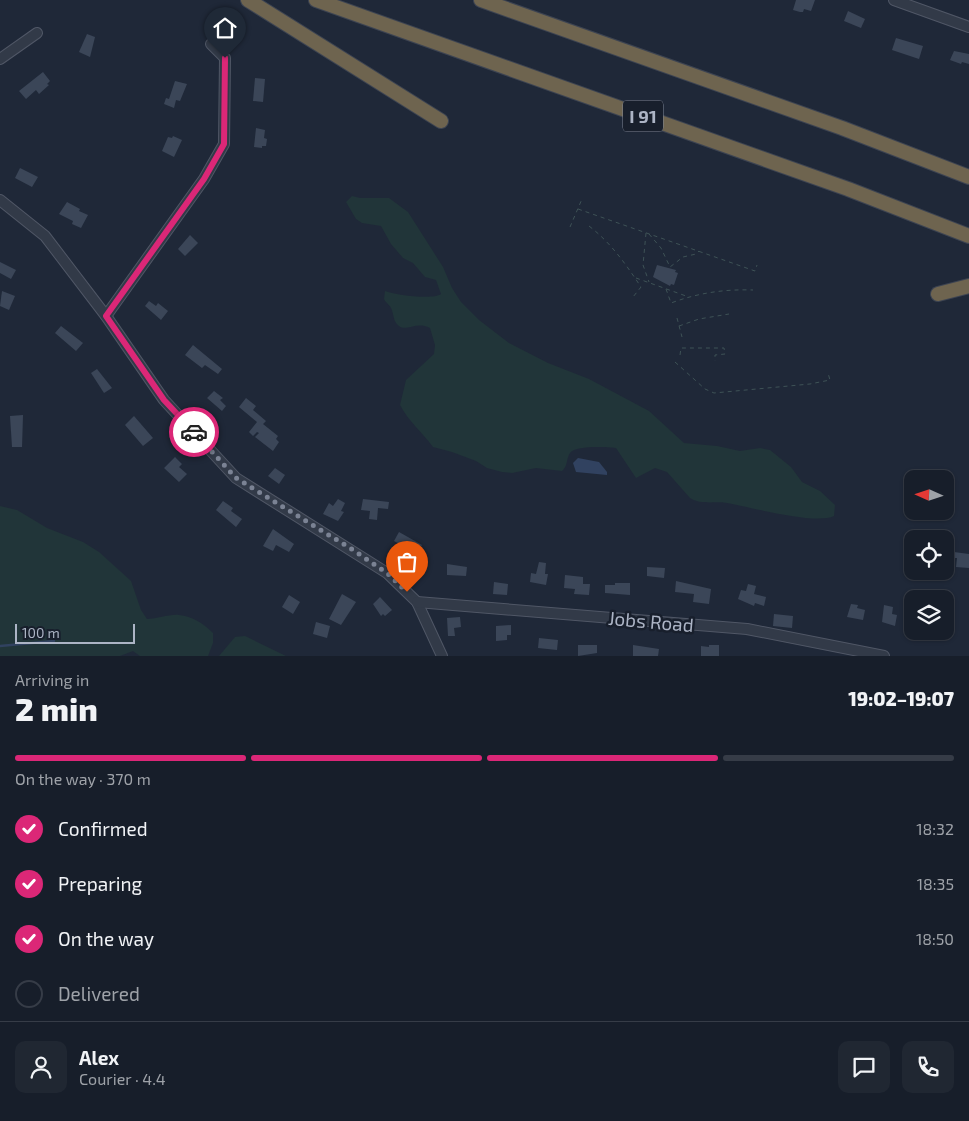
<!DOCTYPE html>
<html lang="en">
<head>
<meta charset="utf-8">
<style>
	:root { --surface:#171e2a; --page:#202732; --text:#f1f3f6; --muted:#9ea2a8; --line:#363c47; --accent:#db2777 }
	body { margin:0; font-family:"Exo 2",sans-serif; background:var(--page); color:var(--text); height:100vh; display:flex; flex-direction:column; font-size:19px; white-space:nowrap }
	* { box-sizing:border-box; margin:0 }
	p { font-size:16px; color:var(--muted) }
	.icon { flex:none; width:28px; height:28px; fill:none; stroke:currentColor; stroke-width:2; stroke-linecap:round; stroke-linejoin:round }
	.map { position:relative; height:656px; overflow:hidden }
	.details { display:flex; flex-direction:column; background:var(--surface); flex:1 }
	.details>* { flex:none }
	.needle { width:32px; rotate:273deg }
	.controls { position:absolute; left:904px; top:470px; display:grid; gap:10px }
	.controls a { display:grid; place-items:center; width:50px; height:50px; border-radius:10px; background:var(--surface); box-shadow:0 1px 4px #0004,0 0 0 1px var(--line); font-size:25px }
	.scale { position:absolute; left:15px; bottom:12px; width:120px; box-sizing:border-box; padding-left:5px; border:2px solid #acb4c5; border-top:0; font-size:14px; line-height:18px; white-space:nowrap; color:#acb4c5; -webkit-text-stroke:4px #181f2c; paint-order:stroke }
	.pin { position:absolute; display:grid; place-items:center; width:42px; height:42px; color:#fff; margin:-51px -21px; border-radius:50% 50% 50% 0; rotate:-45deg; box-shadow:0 0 5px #0007 }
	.pin .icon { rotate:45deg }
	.courier { position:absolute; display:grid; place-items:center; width:50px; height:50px; margin:-25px; border:4px solid #db2777; border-radius:50%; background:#fff; color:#222; box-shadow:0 1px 6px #0007 }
	.head em { font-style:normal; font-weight:800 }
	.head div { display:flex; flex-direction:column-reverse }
	.head { display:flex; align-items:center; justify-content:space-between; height:85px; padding:0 15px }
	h1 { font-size:32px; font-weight:800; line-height:38px }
	.bar { display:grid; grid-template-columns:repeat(4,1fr); gap:8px 5px; align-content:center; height:60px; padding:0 15px }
	.bar i { height:6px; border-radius:4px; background:var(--line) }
	.bar .selected { background:var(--accent) }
	.bar p { grid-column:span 4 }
	.line { display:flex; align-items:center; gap:12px; padding:0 15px; border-top:1px solid var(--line) }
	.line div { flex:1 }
	.round { display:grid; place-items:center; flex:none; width:52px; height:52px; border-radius:10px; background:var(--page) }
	ol { padding:0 15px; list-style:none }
	li { display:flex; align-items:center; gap:15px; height:55px }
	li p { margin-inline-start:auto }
	li .icon { padding:5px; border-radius:50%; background:var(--accent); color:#fff; stroke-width:4 }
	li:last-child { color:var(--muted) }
	li i { width:28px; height:28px; border:2px solid var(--line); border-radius:50% }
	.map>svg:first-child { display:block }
	.green { fill:#213539 }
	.water { fill:#314260 }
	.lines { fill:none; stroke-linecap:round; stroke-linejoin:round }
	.stream { stroke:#314260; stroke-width:2.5 }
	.building { fill:#3b4658 }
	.minor-casing { stroke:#505766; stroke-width:12 }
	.highway-casing { stroke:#3d4452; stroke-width:16 }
	.path { stroke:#3e5256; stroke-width:1; stroke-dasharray:4 4; stroke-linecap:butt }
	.minor { stroke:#323a48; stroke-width:10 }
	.highway { stroke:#6e644f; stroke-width:14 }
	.done { stroke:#7b8394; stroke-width:5; stroke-dasharray:0 9 }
	.route { stroke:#db2777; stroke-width:6 }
	.labels { text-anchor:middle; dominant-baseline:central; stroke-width:5; stroke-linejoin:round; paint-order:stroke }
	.shield { fill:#181f2c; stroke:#808797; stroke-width:1 }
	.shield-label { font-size:18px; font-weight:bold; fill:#acb4c5 }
	.street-label { font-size:19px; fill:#acb4c5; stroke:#181f2c }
</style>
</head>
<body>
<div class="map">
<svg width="969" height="656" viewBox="0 0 969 656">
	<rect width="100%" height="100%" fill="#1f2838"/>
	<g class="green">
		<path d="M352 196 360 198H389L408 212 443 267 452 288 461 302 479 320 509 343 548 363 589 379 649 411 684 443 717 446 740 451 760 448 770 450 791 467 802 482 820 491 835 505 834 516C815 525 750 507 727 503 715 501 700 505 690 498L667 472 655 468 636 478 616 448C606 447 576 445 570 453 566 459 568 466 562 471L536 468 512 473 502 472 487 468 476 461 452 452 433 447C422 432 409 422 400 405L406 380 434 354 435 345 430 328C416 321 407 332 399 326 393 322 394 314 391 308 390 305 386 303 384 299L385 291C395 295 433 300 441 294L436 280 425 277 413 263 403 258 391 244 381 226 362 223 356 219 346 202Z"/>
		<path d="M0 506 17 510 47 528 83 542 99 552 131 581 141 610 147 619C158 619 169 614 179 615 192 616 204 624 213 633V643L208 656H140L133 651 120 656H0Z"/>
		<polygon points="245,636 286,656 219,656 235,637"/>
	</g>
	<polygon class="water" points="578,458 599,462 607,472 607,475 576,472 573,463"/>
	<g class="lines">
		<polyline class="stream" points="0,646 54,641"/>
	</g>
	<g class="building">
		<polygon points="796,0 815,0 811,11 804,9 803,12 800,12 793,10"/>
		<polygon points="848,11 865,19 861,28 844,21"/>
		<polygon points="87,34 95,37 90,57 79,52"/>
		<polygon points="896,38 923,46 919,59 892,50"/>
		<polygon points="954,51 969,54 969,64 962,62 961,64 950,60"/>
		<polygon points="43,72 50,81 47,84 49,85 39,94 36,90 26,99 19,91"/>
		<polygon points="255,78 265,79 263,102 253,101"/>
		<polygon points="175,81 187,84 180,101 176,100 174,108 164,104 166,98 169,99"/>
		<polygon points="256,128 265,130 264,138 267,139 266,146 262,146 262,148 254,147"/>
		<polygon points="173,136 182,140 174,157 162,151 168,137 172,138"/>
		<polygon points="20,168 38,177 32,187 15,178"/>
		<polygon points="67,202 80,209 79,211 88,215 81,228 72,224 73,221 59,214"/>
		<polygon points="190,235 198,243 185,256 178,249"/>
		<polygon points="0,262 16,270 11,279 0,273"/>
		<polygon points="657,265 676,270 675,272 678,273 674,285 671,284 670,286 653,277"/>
		<polygon points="2,291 15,296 9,310 0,306"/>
		<polygon points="149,301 156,306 158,303 168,311 161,320 145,306"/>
		<polygon points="61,326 83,343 76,351 55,333"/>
		<polygon points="193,345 222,369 218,374 205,365 202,368 185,355"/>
		<polygon points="97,369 112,388 104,393 91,373"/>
		<polygon points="214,391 223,398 220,400 226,406 222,411 207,398"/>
		<polygon points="246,398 256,406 253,410 266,421 263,424 278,436 276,439 279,442 273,451 255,437 259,433 257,432 253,436 249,432 257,422 239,407"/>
		<polygon points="23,415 22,447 12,447 10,416"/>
		<polygon points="134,416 153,438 143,446 125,425"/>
		<polygon points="175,457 182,464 179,467 187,474 179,482 164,468"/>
		<polygon points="275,468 285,475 279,484 268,476"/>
		<polygon points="338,499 345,503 341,511 344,512 338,521 323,514 329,503 333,506"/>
		<polygon points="363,499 389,502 388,509 378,508 377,520 369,519 370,511 361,510"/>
		<polygon points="223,501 233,508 231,511 242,519 236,527 216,510"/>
		<polygon points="273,529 294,544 289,552 276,545 273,551 263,546"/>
		<polygon points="399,532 422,545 417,554 394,541"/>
		<polygon points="954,552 969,554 969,568 956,567 957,558 953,558"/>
		<polygon points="539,562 546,563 545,574 548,574 546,585 530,582 531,573 536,574"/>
		<polygon points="447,564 467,567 466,576 447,575"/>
		<polygon points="647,567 665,568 664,578 647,576"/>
		<polygon points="565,575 583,577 583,584 590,584 589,595 574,594 575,589 564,588"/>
		<polygon points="676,581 711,589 709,604 693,602 694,594 675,592"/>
		<polygon points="494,582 508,584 507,595 493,594"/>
		<polygon points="615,583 630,583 630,595 605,593 605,585 615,585"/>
		<polygon points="748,584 756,586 754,594 766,597 764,606 755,603 754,606 738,599 741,590 746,591"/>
		<polygon points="342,594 356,602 341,625 329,619"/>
		<polygon points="289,595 300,602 293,614 282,607"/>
		<polygon points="380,597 392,610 385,616 383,614 381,616 373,604"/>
		<polygon points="851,604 858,605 857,608 865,610 863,620 847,617"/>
		<polygon points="884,605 893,607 892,614 897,615 895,626 882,622"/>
		<polygon points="774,614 793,616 792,628 773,626"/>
		<polygon points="460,617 461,627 454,628 455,636 448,636 447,618"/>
		<polygon points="316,622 330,626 327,638 313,634"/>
		<polygon points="511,625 511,635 507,635 507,640 496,641 496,626"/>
		<polygon points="539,638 558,640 557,650 538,648"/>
		<polygon points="578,645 597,645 597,653 578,656"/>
		<polygon points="633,645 659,649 658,656 633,656"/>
		<polygon points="709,645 719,645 719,656 701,656 701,646 709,647"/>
	</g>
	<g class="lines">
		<g class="minor-casing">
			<g id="minor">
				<polyline points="894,0 969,27"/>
				<polyline points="0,59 37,33"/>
				<polyline points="0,200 45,236 106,316 164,400 236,478 387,573 417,602 442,656"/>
				<polyline points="106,316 204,179 224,144 225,58 211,44"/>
				<polyline points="417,602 747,629 884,656"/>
			</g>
		</g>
		<g class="highway-casing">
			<g id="highway">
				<polyline points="248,0 441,121"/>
				<polyline points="316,0 848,189 969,236"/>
				<polyline points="481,0 842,128 969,177"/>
				<polyline points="938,294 969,286"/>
			</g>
		</g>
		<g class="path">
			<polyline points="578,209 755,271 757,265"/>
			<path d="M589 226C611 243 625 263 641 287L633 297"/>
			<polyline points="570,227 582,199"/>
			<polyline points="646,233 643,265 649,282"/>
			<polyline points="649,234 661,248 670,267 683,257 696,254 699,251"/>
			<polyline points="636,278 686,296"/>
			<path d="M666 289 671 303C698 293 724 289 753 290"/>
			<polyline points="677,318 682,337"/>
			<polyline points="679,326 699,319 729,314"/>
			<polyline points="680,355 681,348 724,348 725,354 715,355 715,361"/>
			<polyline points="675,362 705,389 714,393 810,384 830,380 828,373"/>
		</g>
		<use href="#minor" class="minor"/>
		<use href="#highway" class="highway"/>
	</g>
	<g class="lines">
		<polyline class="done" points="194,432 236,478 350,548 387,573 407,592"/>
		<polyline class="route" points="194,432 164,400 106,316 204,179 224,144 225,58"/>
	</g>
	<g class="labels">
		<rect class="shield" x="623" y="100.5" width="40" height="31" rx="4"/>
		<g class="shield-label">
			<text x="643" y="116">I 91</text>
		</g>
		<g class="street-label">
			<text transform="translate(651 621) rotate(5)">Jobs Road</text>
		</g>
	</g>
</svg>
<div class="controls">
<a><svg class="needle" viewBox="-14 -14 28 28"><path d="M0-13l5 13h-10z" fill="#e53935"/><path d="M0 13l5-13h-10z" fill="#9ea2a8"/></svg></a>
<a><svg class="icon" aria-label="locate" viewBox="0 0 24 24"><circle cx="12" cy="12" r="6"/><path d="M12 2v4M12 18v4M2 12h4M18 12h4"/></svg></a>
<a><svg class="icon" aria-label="layers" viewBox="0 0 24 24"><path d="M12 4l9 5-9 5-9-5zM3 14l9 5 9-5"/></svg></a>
</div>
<div class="scale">100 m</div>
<div class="pin" style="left:407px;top:592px;background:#ea580c"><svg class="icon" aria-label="bag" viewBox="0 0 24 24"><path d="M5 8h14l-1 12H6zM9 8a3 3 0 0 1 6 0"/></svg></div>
<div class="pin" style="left:225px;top:58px;background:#1f2937"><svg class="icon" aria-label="home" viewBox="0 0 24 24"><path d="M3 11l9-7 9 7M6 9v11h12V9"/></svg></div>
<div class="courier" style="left:194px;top:432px"><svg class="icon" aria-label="car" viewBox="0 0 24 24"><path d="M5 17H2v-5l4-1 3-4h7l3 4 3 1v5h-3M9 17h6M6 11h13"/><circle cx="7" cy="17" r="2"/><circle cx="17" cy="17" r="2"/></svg></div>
</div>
<section class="details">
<div class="head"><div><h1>2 min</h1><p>Arriving in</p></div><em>19:02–19:07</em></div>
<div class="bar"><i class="selected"></i><i class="selected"></i><i class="selected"></i><i></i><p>On the way · 370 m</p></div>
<ol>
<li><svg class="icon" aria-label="check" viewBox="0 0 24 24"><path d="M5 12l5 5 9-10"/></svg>Confirmed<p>18:32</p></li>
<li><svg class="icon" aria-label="check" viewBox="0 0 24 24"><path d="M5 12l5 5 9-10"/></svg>Preparing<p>18:35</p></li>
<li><svg class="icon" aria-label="check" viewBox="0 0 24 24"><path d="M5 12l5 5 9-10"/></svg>On the way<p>18:50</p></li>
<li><i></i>Delivered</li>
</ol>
<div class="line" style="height:90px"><a class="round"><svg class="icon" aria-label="person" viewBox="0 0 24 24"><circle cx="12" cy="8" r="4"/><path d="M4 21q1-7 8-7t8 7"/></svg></a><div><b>Alex</b><p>Courier · 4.4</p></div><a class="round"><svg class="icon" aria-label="chat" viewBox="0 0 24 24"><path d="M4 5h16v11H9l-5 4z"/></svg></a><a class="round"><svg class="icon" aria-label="phone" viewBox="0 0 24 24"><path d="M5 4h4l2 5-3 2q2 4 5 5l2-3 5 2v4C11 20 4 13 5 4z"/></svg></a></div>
</section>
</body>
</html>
